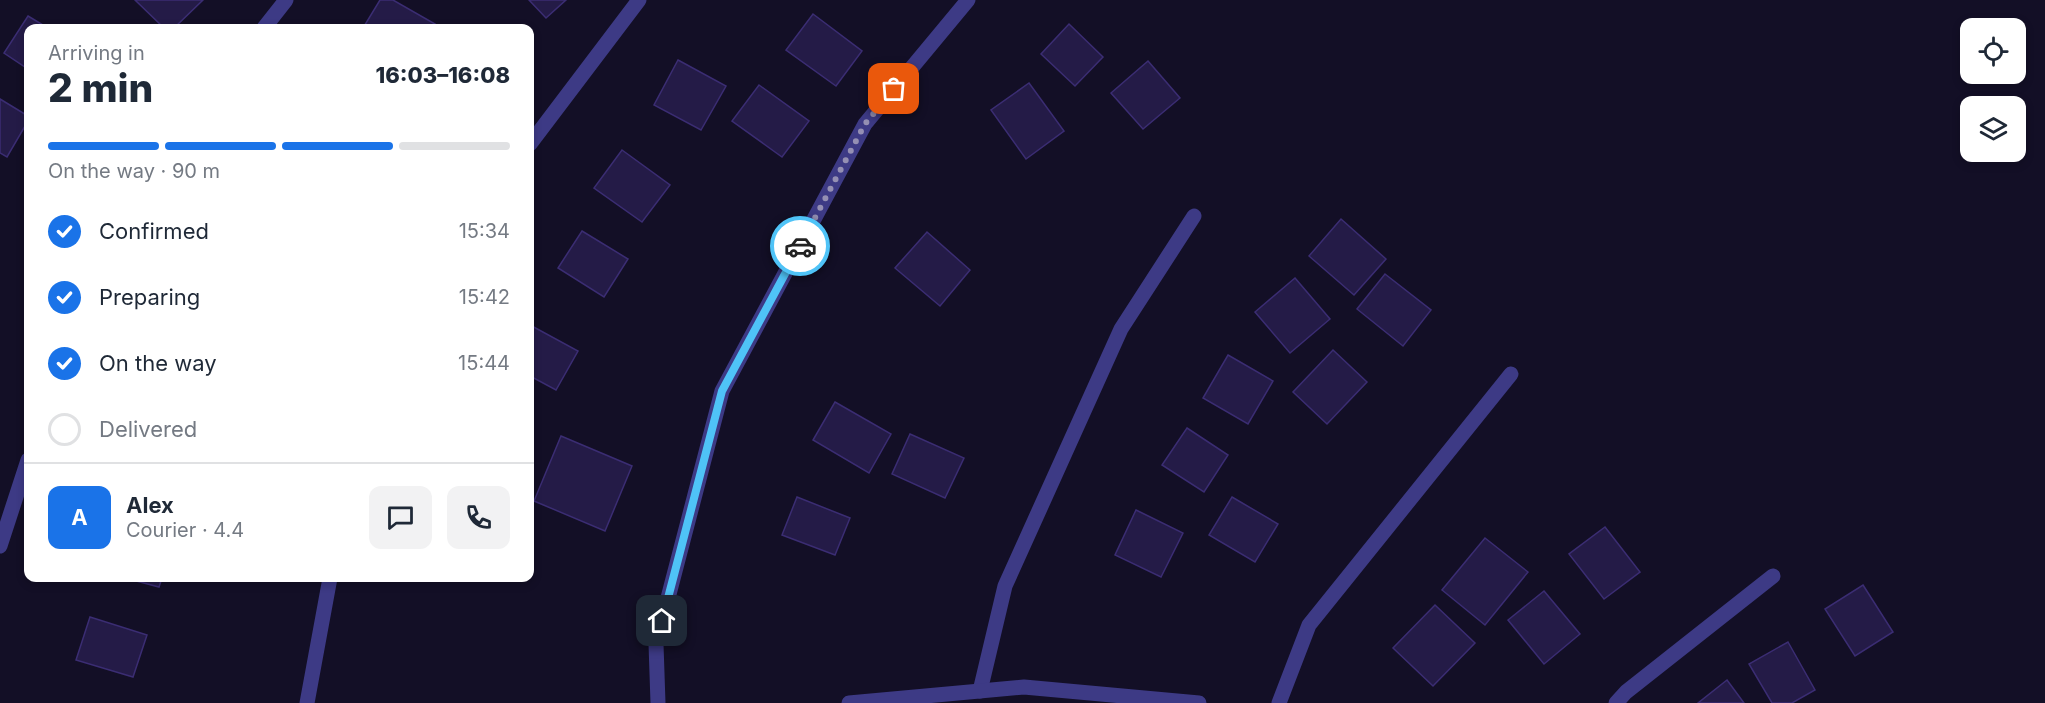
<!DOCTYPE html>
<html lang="en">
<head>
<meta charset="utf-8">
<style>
	:root { --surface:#fff; --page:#f2f2f3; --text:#1f2937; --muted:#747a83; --line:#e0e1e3; --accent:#1a73e8 }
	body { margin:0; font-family:Inter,sans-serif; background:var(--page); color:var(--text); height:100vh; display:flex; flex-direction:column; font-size:22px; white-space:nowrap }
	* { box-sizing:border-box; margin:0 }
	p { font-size:20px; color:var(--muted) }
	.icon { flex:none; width:33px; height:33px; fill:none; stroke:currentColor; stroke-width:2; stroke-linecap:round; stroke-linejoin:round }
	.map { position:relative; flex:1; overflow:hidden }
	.sheet { position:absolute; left:24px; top:24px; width:510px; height:558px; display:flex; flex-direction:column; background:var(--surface); border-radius:12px; box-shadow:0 3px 9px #0003 }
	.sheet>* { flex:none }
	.fabs { position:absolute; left:1960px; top:18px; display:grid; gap:12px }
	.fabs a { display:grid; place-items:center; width:66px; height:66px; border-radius:12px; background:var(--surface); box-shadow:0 3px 9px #0003; font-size:30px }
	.pin { position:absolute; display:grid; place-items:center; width:51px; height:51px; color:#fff; margin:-26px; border-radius:12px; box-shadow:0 3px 9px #0006 }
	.courier { position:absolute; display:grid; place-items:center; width:60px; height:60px; margin:-30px; border:4px solid #4fc3f7; border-radius:50%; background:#fff; color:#222; box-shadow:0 2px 8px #0007 }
	.head em { font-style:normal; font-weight:800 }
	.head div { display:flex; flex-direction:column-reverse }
	.head { display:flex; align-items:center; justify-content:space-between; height:102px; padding:0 24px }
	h1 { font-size:39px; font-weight:800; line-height:45px }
	.bar { display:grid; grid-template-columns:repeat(4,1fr); gap:9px 6px; align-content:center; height:72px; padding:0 24px }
	.bar i { height:8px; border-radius:4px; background:var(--line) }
	.bar .current { background:var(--accent) }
	.bar p { grid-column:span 4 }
	.line { display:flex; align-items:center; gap:15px; padding:0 24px; border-top:2px solid var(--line) }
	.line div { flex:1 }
	.round { display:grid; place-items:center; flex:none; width:63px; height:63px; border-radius:12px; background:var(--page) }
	ol { padding:0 24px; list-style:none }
	li { display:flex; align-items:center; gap:18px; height:66px }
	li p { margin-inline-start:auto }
	li .icon { padding:6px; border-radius:50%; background:var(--accent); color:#fff; stroke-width:4 }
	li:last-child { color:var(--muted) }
	li i { width:33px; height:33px; border:3px solid var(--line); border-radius:50% }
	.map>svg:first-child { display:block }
	.building { fill:#241b47; stroke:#3b2d73; stroke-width:1.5 }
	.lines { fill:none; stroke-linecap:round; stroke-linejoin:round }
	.minor { stroke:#3d3a85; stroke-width:15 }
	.done { stroke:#948fb3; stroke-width:6; stroke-dasharray:0 10.8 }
	.route { stroke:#4fc3f7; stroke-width:8 }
</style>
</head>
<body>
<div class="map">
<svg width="2045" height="703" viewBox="0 0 2045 703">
	<rect width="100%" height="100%" fill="#130f26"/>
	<g class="building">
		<polygon points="135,0 203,0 174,28 164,28"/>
		<polygon points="380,0 393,0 435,24 432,28 363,28"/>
		<polygon points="529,0 566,0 546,18"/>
		<polygon points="813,14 862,51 836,86 786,50"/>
		<polygon points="28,16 48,28 28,28 28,69 4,53"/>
		<polygon points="1069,24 1103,57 1075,86 1041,54"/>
		<polygon points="678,60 726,86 701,130 654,105"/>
		<polygon points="1148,61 1180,98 1143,129 1111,93"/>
		<polygon points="1029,83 1064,131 1026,159 991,110"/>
		<polygon points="759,85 809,121 782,157 732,121"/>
		<polygon points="0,99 28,116 28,121 7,157 0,153"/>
		<polygon points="622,150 670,185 642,222 594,188"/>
		<polygon points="1341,219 1386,259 1354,295 1309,256"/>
		<polygon points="582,231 628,259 604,297 558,268"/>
		<polygon points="927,232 970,270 940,306 895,268"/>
		<polygon points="1385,274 1431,310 1403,346 1357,309"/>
		<polygon points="1295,278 1330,319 1290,353 1255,312"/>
		<polygon points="530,325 578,351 556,390 530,376"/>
		<polygon points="1333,350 1367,382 1327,424 1293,392"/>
		<polygon points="1228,355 1273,381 1248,424 1203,398"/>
		<polygon points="835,402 891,434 869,473 813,440"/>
		<polygon points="1187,428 1228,455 1204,492 1162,465"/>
		<polygon points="910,434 964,458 945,498 892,474"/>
		<polygon points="561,436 632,466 605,531 534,501"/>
		<polygon points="797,497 850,518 835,555 782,535"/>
		<polygon points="1232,497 1278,524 1255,562 1209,535"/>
		<polygon points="1136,510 1183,533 1161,577 1115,555"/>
		<polygon points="1605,527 1640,572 1604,599 1569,554"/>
		<polygon points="1485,538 1528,572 1485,625 1442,590"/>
		<polygon points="125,578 162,578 159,587"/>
		<polygon points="1863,585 1893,632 1855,656 1825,609"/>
		<polygon points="1544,591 1580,634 1544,664 1508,620"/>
		<polygon points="1435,605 1475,643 1433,686 1393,648"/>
		<polygon points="90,617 147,635 133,677 76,660"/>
		<polygon points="1788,642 1815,690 1792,703 1772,703 1749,664"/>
		<polygon points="1727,680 1744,703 1698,703"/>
	</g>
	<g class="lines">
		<g class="minor">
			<polyline points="264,28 286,0"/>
			<polyline points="530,144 639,0"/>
			<polyline points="0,546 28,460"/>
			<polyline points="980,691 1005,586 1121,329 1194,216"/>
			<polyline points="307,703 330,578"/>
			<polyline points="658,703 656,644 722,391 865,124 968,0"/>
			<polyline points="849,703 1024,687 1199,703"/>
			<polyline points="1279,703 1309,625 1511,374"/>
			<polyline points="1616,703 1626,692 1773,576"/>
		</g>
	</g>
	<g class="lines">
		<polyline class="done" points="800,246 865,124 894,89"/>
		<polyline class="route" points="662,621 722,391 800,246"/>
	</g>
</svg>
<div class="fabs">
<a><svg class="icon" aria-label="locate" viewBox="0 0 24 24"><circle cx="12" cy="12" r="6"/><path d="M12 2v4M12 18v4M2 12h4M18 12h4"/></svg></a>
<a><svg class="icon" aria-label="layers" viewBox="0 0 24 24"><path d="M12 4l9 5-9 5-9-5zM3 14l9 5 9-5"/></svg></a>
</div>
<div class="pin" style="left:894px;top:89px;background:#ea580c"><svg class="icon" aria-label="bag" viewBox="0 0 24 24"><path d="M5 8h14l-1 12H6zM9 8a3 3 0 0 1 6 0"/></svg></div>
<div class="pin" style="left:662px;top:621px;background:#1f2937"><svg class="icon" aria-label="home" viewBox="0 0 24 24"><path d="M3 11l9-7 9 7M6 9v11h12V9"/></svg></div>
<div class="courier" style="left:800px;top:246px"><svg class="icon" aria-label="car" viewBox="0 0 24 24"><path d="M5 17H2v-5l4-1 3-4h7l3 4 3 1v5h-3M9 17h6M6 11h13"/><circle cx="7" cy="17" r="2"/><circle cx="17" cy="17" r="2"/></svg></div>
<section class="sheet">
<div class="head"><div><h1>2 min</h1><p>Arriving in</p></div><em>16:03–16:08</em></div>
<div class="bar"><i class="current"></i><i class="current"></i><i class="current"></i><i></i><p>On the way · 90 m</p></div>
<ol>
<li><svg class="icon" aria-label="check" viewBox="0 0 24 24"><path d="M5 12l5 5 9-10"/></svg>Confirmed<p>15:34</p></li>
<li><svg class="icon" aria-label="check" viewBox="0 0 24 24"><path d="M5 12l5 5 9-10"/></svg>Preparing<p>15:42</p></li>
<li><svg class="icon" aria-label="check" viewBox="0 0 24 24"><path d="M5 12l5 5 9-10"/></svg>On the way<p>15:44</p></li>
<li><i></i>Delivered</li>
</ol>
<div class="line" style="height:108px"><b class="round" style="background:var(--accent);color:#fff">A</b><div><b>Alex</b><p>Courier · 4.4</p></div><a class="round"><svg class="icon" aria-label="chat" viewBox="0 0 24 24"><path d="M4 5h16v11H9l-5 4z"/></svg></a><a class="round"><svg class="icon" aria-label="phone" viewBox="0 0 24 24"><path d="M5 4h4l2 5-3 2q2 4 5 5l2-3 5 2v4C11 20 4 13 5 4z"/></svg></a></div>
</section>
</div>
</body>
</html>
